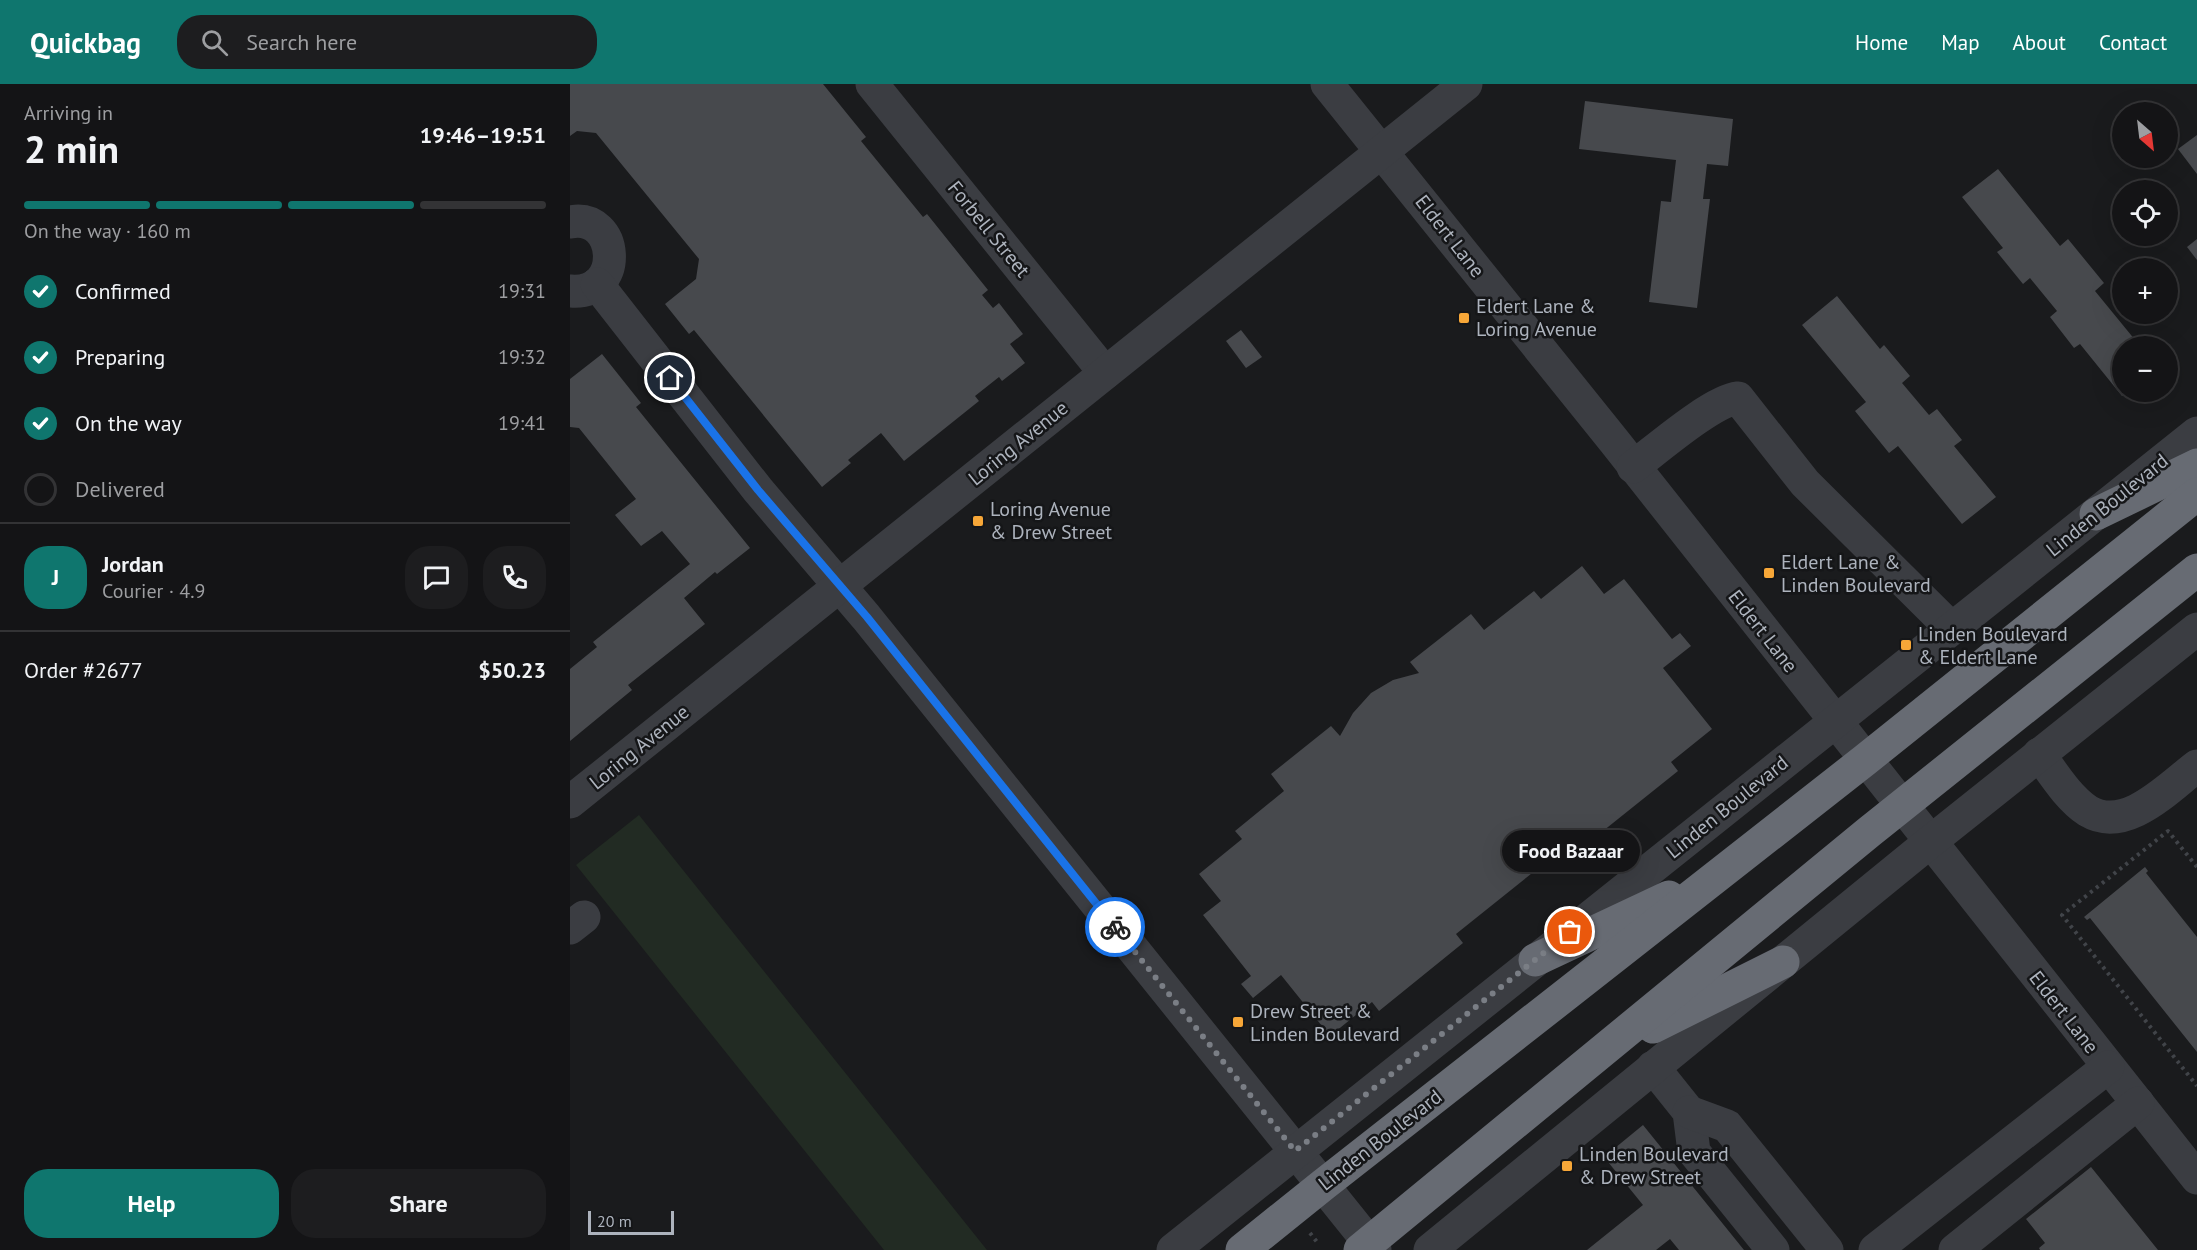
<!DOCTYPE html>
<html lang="en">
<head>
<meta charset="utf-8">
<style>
	:root { --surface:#141416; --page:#1d1d1f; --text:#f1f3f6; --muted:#9d9ea1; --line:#333335; --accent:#0f766e }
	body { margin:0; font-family:"PT Sans",sans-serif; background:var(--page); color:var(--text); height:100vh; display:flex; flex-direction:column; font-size:22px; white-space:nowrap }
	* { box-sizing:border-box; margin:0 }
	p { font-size:20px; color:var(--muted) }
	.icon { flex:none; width:33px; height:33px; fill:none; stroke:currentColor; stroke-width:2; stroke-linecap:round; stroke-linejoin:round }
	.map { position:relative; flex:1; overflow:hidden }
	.sheet { display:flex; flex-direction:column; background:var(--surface); width:570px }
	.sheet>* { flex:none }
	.needle { width:39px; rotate:152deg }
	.tools { position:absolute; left:1542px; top:18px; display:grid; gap:12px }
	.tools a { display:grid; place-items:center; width:66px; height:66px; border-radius:50%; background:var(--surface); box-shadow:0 6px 24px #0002,0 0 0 2px var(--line); font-size:30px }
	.scale { position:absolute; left:18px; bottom:15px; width:86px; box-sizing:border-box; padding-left:6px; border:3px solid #adb3bd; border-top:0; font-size:16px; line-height:21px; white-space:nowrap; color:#adb3bd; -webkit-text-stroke:4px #151618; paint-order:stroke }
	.pin { position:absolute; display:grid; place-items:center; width:51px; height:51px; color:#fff; margin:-26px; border:3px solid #fff; border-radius:50%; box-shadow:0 2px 6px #0007 }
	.courier { position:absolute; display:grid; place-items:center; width:60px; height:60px; margin:-30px; border:4px solid #1a73e8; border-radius:50%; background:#fff; color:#222; box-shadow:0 2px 8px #0007 }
	.bubble { position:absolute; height:42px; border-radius:21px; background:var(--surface); box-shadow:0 6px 24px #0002,0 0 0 2px var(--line); font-size:20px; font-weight:800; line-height:42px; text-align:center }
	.overview em { font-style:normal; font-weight:800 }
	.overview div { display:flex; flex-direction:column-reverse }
	.overview { display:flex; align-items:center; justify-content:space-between; height:102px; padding:0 24px }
	h1 { font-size:39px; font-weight:800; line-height:45px }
	.bar { display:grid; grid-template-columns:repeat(4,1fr); gap:9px 6px; align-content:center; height:72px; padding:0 24px }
	.bar i { height:8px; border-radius:4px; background:var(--line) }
	.bar .selected { background:var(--accent) }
	.bar p { grid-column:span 4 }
	.line { display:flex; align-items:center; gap:15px; padding:0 24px; border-top:2px solid var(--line) }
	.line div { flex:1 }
	.round { display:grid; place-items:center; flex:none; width:63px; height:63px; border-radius:24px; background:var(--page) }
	ol { padding:0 24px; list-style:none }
	li { display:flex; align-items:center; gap:18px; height:66px }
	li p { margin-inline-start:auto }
	li .icon { padding:6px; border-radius:50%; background:var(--accent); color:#fff; stroke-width:4 }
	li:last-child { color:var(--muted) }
	li i { width:33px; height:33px; border:3px solid var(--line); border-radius:50% }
	.button { display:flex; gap:12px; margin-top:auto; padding:12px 24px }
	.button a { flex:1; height:69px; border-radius:24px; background:var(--accent); color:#fff; font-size:24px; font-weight:800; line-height:69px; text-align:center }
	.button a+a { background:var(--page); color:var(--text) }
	header { display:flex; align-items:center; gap:36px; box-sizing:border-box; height:84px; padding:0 30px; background:var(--accent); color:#fff }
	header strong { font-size:28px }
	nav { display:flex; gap:33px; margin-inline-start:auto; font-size:21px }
	.search { width:420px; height:54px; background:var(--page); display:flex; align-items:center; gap:15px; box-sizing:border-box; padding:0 21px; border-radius:24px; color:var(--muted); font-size:22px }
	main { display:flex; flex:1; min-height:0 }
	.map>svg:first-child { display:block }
	.green { fill:#222b23 }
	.building { fill:#47494d }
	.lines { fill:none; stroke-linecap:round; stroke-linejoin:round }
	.path { stroke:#414449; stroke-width:4; stroke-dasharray:3 4.5; stroke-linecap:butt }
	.minor { stroke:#3b3d42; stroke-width:33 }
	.highway { stroke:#676b73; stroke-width:33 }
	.done { stroke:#7a7e85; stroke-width:6; stroke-dasharray:0 10.8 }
	.route { stroke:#1a73e8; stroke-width:8 }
	.poi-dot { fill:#f7a738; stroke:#151618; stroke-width:2 }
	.labels { text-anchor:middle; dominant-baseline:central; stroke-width:5; stroke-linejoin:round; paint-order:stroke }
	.street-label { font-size:20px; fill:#adb3bd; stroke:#151618 }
	.poi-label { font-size:20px; fill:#adb3bd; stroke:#151618; text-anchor:start }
</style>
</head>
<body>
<header>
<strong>Quickbag</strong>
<div class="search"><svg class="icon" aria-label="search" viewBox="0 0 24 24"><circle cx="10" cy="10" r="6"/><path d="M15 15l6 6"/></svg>Search here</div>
<nav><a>Home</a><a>Map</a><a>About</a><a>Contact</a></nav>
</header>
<main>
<section class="sheet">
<div class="overview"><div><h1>2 min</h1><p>Arriving in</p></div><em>19:46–19:51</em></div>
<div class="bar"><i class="selected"></i><i class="selected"></i><i class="selected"></i><i></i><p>On the way · 160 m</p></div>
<ol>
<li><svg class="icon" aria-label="check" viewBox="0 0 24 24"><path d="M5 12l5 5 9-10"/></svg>Confirmed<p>19:31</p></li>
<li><svg class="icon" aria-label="check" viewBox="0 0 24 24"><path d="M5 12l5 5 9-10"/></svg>Preparing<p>19:32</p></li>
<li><svg class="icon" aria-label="check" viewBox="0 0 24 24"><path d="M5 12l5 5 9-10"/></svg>On the way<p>19:41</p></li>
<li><i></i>Delivered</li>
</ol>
<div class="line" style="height:108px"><b class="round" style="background:var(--accent);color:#fff">J</b><div><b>Jordan</b><p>Courier · 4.9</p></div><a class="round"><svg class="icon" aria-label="chat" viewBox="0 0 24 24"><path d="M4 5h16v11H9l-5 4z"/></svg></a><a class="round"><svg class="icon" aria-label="phone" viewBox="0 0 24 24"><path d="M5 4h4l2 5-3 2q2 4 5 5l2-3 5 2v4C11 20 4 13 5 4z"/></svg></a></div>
<div class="line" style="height:78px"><div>Order #2677</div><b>$50.23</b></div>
<div class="button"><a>Help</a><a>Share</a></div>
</section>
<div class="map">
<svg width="1627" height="1166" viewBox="0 0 1627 1166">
	<rect width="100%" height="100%" fill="#1a1b1d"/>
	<polygon class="green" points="69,731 417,1166 314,1166 6,781"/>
	<g class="building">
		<polygon points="0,0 253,0 296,53 291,57 353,133 357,130 418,206 412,211 423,224 429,219 453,250 440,260 455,279 432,297 429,293 405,312 409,317 334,377 311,349 278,376 281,379 252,403 124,246 119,250 95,220 126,195 129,175 26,49 7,47 0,52"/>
		<polygon points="1015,17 1163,35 1158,82 1137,80 1133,115 1140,115 1127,224 1079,218 1091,117 1101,118 1106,76 1009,65"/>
		<polygon points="1627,51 1627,90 1608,65"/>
		<polygon points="1428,85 1490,162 1498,155 1534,199 1525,207 1570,262 1552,262 1552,308 1558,308 1552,312 1510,260 1504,264 1480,233 1487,227 1460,194 1453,200 1427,168 1433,164 1392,113"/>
		<polygon points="1627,155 1627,176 1617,163"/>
		<polygon points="1267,212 1310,265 1314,261 1340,292 1332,299 1359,331 1367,325 1392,356 1384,362 1426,413 1392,440 1328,362 1319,369 1285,327 1296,318 1232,241"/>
		<polygon points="671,246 692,273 676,284 656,257"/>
		<polygon points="32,270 71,319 66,323 180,464 147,490 145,488 114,514 135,540 58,601 62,606 0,657 0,585 27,563 23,558 120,480 92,447 71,462 45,431 66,415 9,344 0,343 0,295"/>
		<polygon points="1012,482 1034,510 1054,495 1102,555 1110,549 1121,562 1093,584 1142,645 1101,678 1108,687 1023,755 1016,746 886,850 893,859 809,927 802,918 760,952 711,891 683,914 671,900 681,892 633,831 651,817 629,790 672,755 665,747 714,707 701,690 761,642 770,652 783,629 801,609 823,596 849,589 840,578 901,530 914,546 964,507 971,515"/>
		<polygon points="1575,783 1578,787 1576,789 1627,853 1627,968 1520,834 1517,836 1514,833"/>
		<polygon points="1073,1041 1174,1166 1109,1166 1100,1155 1086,1166 1017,1166 1073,1121 1034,1073"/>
		<polygon points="1521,1083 1588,1166 1470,1166 1469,1164 1475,1159 1456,1135"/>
	</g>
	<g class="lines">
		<g class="path">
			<polyline points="1627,783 1598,747 1492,831 1627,1002"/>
			<polyline points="740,1149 747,1158"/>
		</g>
		<g class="minor">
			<polyline points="302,0 535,289"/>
			<polyline points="757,0 1044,357 1627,1094"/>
			<path d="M0 138C49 128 56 212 0 207"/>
			<polyline points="27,200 188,406 296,533 805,1166"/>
			<path d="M1063 383C1087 365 1142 317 1168 314L1235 399 1382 545"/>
			<path d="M1469 670C1483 689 1498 714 1518 727 1556 750 1599 703 1627 682"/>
			<polyline points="0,718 896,0"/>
			<polyline points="0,844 14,833"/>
			<polyline points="1083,983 1119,1028 1124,1068 1203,1166"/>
			<polyline points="1119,1028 1157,1042 1257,1166"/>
			<polyline points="603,1166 1627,349"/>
			<polyline points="860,1166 1360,758 1627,545"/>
			<polyline points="1305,1166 1538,983"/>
			<polyline points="1385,1166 1568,1019"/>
		</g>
		<g class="highway">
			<polyline points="1526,430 1627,381"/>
			<polyline points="965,876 1099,813"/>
			<polyline points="1083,943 1213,878"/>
			<polyline points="672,1166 753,1101 1295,676 1627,410"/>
			<polyline points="790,1166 1299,748 1627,486"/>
		</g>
	</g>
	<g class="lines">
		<polyline class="done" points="545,843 725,1067 1000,848"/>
		<polyline class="route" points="100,294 188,406 297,533 545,843"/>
	</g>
	<g class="poi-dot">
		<rect x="888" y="228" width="12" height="12" rx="3"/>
		<rect x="402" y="431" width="12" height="12" rx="3"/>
		<rect x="1193" y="483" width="12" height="12" rx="3"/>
		<rect x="1330" y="555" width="12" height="12" rx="3"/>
		<rect x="662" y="932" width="12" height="12" rx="3"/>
		<rect x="991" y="1076" width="12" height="12" rx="3"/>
	</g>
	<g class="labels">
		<g class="street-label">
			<text transform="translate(419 145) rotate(51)">Forbell Street</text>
			<text transform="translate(880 152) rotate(52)">Eldert Lane</text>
			<text transform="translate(448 359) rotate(-39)">Loring Avenue</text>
			<text transform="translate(1537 421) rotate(-39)">Linden Boulevard</text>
			<text transform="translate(1193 547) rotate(52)">Eldert Lane</text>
			<text transform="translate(69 663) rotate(-39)">Loring Avenue</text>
			<text transform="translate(1157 723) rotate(-39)">Linden Boulevard</text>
			<text transform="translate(1494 928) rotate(52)">Eldert Lane</text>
			<text transform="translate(810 1056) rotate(-38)">Linden Boulevard</text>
		</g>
		<g class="poi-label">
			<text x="906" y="222">Eldert Lane &amp;<tspan x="906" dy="23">Loring Avenue</tspan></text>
			<text x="420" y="425">Loring Avenue<tspan x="420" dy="23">&amp; Drew Street</tspan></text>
			<text x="1211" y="478">Eldert Lane &amp;<tspan x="1211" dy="23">Linden Boulevard</tspan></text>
			<text x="1348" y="550">Linden Boulevard<tspan x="1348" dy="23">&amp; Eldert Lane</tspan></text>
			<text x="680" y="927">Drew Street &amp;<tspan x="680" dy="23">Linden Boulevard</tspan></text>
			<text x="1009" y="1070">Linden Boulevard<tspan x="1009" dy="23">&amp; Drew Street</tspan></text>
		</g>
	</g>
</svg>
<div class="tools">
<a><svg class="needle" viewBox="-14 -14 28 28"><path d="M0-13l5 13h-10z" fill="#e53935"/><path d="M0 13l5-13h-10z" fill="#9d9ea1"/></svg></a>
<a><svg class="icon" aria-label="locate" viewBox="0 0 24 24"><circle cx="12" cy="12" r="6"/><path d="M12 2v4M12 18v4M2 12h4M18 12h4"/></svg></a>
<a>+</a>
<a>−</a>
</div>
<div class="scale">20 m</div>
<div class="pin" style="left:1000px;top:848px;background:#ea580c"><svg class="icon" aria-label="bag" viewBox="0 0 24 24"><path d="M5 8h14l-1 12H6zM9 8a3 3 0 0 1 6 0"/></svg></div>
<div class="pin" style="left:100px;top:294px;background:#1f2937"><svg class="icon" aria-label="home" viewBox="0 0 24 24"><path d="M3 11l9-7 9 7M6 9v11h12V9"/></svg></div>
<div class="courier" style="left:545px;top:843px"><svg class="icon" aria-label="bike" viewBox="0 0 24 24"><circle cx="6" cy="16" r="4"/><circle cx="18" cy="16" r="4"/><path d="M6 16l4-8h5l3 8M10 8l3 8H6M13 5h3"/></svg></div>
<div class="bubble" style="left:932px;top:746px;width:138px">Food Bazaar</div>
</div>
</main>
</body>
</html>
